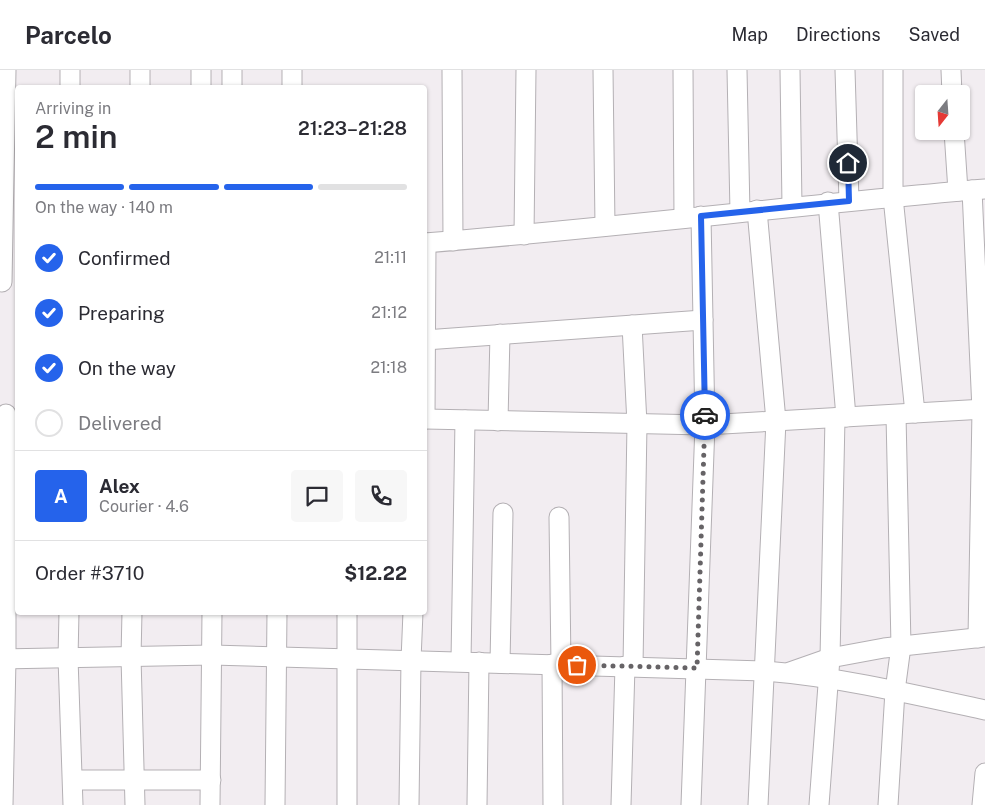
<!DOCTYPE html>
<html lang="en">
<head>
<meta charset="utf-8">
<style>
	:root { --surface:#fff; --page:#f7f7f7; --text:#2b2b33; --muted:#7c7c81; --line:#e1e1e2; --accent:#2563eb }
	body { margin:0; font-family:"Public Sans",sans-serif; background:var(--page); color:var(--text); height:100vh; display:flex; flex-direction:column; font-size:19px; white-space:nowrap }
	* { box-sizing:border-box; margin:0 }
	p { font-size:16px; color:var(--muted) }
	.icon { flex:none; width:28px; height:28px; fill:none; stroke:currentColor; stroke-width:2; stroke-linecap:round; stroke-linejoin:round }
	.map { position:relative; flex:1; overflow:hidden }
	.drawer { position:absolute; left:15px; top:15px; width:412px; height:530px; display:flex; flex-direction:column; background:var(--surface); border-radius:5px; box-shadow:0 1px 4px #0004 }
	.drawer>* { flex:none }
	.needle { width:32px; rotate:197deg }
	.fabs { position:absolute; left:915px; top:15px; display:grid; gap:10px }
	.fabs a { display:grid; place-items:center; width:55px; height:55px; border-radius:5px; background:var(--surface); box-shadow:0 1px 4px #0004; font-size:25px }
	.pin { position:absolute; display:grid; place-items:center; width:42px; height:42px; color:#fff; margin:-21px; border:2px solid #fff; border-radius:50%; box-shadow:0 1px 5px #0007 }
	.courier { position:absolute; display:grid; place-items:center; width:50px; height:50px; margin:-25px; border:4px solid #2563eb; border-radius:50%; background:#fff; color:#222; box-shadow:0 1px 6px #0007 }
	.head em { font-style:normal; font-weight:600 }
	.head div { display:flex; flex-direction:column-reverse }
	.head { display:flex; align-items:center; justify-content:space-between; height:85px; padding:0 20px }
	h1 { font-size:32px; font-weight:600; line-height:38px }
	.bar { display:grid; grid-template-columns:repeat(4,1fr); gap:8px 5px; align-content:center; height:60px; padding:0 20px }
	.bar i { height:6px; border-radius:4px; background:var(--line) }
	.bar .current { background:var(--accent) }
	.bar p { grid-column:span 4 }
	.line { display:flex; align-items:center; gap:12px; padding:0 20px; border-top:1px solid var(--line) }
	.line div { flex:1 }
	.round { display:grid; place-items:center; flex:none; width:52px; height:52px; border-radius:5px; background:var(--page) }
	ol { padding:0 20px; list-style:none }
	li { display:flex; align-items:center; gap:15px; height:55px }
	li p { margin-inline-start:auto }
	li .icon { padding:5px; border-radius:50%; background:var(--accent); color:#fff; stroke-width:4 }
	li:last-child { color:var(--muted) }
	li i { width:28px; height:28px; border:2px solid var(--line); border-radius:50% }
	header { display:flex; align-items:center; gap:30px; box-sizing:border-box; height:70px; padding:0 25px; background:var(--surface); border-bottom:1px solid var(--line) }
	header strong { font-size:24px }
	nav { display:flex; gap:28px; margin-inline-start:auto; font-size:18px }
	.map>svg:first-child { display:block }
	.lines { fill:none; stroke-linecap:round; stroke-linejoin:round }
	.minor-casing { stroke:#b4b0b4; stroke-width:21 }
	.minor { stroke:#fff; stroke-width:19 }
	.done { stroke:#666366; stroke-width:5; stroke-dasharray:0 9 }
	.route { stroke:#2563eb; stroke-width:6 }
</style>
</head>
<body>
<header>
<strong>Parcelo</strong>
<nav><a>Map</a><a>Directions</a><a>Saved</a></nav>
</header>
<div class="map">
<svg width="985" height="735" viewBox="0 0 985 735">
	<rect width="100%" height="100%" fill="#f2edf1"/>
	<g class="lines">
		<g class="minor-casing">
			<g id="minor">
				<polyline points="70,0 70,18"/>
				<polyline points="140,0 140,18"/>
				<polyline points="232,0 232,18"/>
				<polyline points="452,0 453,171"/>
				<polyline points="603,0 605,156"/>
				<polyline points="683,0 684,148"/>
				<polyline points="737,0 740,142"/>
				<polyline points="790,0 792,136"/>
				<polyline points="845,0 849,131"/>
				<polyline points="893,0 893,127 915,343"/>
				<polyline points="951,0 952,24"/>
				<polyline points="201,18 201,0"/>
				<polyline points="292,18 292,0"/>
				<polyline points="954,61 958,121"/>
				<polyline points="972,120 982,340 978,568"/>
				<polyline points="828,132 846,347"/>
				<polyline points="757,140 776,351 758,735"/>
				<polyline points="524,165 526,0"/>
				<path d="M425 173C612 158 798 135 985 119"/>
				<polyline points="2,212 6,0"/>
				<polyline points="632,255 637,354 633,596"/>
				<polyline points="425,270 703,250"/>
				<polyline points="425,349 705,355 985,339"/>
				<polyline points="425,349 426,173"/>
				<polyline points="498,351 500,264"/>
				<polyline points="559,447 561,594"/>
				<polyline points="69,542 68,588 73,735"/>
				<polyline points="132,542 131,587 135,735"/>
				<path d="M0 589 212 585 765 601C839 607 912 624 985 640"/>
				<polyline points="461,591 465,350"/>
				<polyline points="500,593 503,443"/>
				<polyline points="552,594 553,735"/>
				<polyline points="790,602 830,588 884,578 985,567"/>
				<polyline points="73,710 211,710"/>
				<polyline points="3,735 6,589 6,344"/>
				<polyline points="210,735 212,542"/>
				<polyline points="275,735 277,542"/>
				<polyline points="347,735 347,542"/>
				<polyline points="409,735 411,590 413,542"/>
				<polyline points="477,735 479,592"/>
				<polyline points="621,735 625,596"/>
				<polyline points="691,735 705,355 701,146"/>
				<polyline points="819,735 830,588 835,348"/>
				<polyline points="888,735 895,621 901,576 896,345"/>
				<polyline points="982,735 985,703"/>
			</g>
		</g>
		<use href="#minor" class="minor"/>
	</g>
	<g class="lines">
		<polyline class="done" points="577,595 697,598 705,345"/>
		<polyline class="route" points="705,345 701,146 849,131 848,93"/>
	</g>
</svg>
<div class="fabs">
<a><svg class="needle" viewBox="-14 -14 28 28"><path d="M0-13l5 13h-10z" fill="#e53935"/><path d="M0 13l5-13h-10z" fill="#7c7c81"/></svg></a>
</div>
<div class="pin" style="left:577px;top:595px;background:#ea580c"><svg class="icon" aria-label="bag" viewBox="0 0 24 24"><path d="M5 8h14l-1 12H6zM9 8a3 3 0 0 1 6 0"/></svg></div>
<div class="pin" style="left:848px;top:93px;background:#1f2937"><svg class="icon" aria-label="home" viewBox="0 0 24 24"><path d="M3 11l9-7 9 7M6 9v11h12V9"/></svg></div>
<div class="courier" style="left:705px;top:345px"><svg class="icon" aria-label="car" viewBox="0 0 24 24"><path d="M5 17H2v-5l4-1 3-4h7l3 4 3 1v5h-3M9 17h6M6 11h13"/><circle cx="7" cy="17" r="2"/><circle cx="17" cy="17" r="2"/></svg></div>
<section class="drawer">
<div class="head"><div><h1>2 min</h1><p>Arriving in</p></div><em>21:23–21:28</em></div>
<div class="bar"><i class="current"></i><i class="current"></i><i class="current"></i><i></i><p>On the way · 140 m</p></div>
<ol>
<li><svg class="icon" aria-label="check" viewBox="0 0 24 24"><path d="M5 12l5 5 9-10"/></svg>Confirmed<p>21:11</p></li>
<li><svg class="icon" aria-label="check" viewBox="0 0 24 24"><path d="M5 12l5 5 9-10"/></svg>Preparing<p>21:12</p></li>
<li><svg class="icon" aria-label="check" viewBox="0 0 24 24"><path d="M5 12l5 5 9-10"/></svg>On the way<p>21:18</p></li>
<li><i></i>Delivered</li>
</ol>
<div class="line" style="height:90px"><b class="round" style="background:var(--accent);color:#fff">A</b><div><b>Alex</b><p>Courier · 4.6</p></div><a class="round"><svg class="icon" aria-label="chat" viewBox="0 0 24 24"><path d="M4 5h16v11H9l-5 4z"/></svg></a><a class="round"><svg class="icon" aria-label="phone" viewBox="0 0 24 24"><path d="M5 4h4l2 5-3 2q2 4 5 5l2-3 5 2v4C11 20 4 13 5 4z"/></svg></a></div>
<div class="line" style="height:65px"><div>Order #3710</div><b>$12.22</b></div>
</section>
</div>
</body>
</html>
